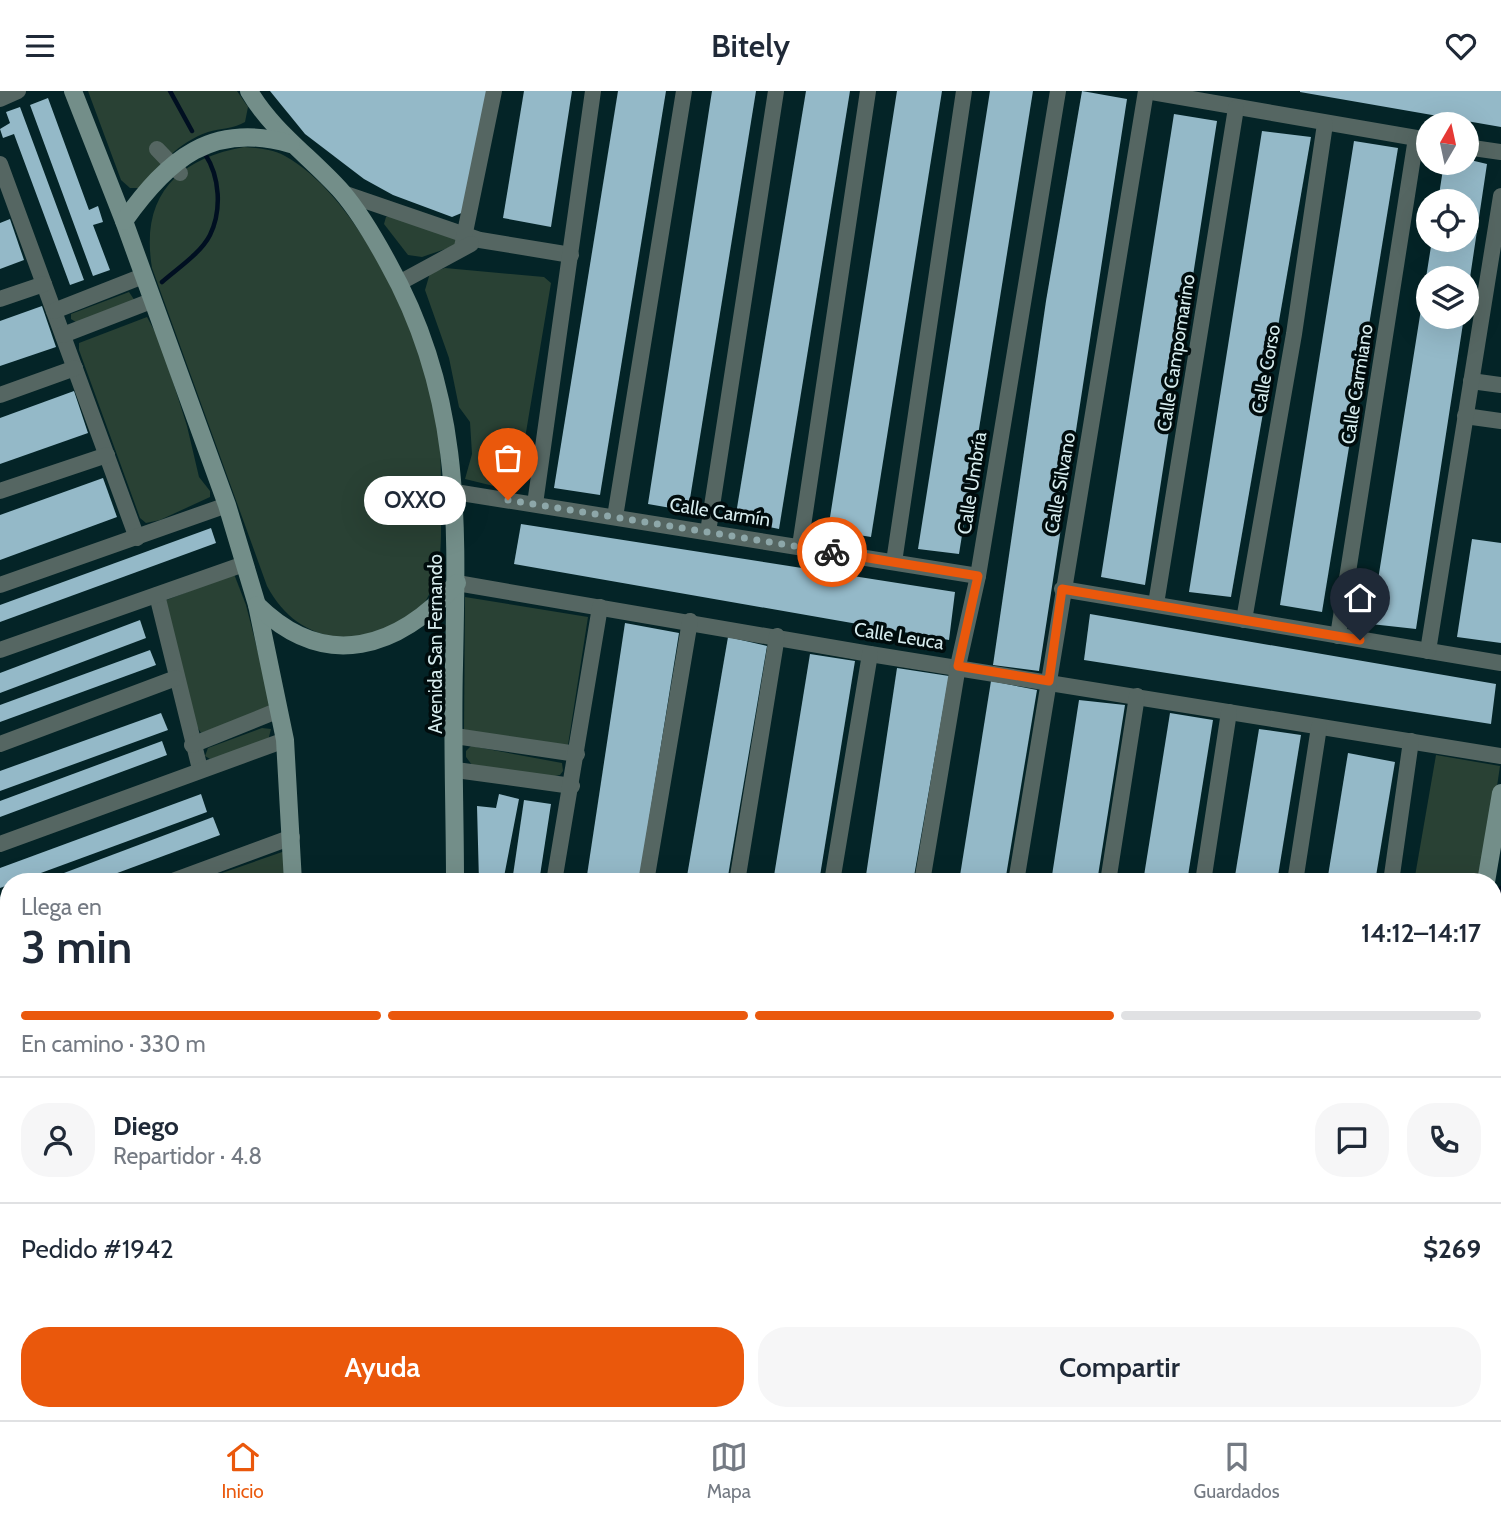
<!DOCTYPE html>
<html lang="es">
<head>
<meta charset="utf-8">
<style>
	:root { --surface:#fff; --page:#f6f6f7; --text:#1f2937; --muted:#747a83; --line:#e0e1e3; --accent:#ea580c }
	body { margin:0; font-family:Cabin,sans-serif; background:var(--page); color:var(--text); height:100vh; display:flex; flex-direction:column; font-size:26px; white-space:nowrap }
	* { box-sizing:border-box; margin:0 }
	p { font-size:23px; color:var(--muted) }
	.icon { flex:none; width:38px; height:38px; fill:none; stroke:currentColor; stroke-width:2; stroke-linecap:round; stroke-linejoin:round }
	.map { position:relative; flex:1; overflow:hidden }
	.sheet { position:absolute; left:0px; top:782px; width:1502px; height:548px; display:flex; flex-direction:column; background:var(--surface); border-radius:28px 28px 0 0; box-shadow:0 7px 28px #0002 }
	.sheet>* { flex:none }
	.needle { width:46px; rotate:9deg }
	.controls { position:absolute; left:1416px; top:21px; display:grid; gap:14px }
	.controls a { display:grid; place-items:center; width:63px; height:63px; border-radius:50%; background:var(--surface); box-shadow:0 7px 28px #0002; font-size:35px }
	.pin { position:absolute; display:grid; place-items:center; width:60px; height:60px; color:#fff; margin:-72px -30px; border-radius:50% 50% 50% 0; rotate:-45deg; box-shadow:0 0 7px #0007 }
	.pin .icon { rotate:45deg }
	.courier { position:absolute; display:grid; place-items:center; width:70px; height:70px; margin:-35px; border:5px solid #ea580c; border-radius:50%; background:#fff; color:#222; box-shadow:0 2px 9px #0007 }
	.bubble { position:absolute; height:49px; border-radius:24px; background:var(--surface); box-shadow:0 7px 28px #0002; font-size:23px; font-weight:600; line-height:49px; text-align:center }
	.headline em { font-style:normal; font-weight:600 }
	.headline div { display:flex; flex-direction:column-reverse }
	.headline { display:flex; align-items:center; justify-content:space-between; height:119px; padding:0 21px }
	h1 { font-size:46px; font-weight:600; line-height:52px }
	.bar { display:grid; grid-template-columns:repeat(4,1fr); gap:10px 7px; align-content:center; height:84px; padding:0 21px }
	.bar i { height:9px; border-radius:5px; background:var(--line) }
	.bar .on { background:var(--accent) }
	.bar p { grid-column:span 4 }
	.line { display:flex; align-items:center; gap:18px; padding:0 21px; border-top:2px solid var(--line) }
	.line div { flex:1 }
	.round { display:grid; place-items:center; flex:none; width:74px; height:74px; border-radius:28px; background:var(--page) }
	.primary-button { display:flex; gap:14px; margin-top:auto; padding:14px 21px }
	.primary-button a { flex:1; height:80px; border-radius:28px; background:var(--accent); color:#fff; font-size:28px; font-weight:600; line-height:80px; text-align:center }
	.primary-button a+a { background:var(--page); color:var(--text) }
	header { display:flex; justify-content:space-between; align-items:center; height:91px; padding:0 21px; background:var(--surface); font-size:32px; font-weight:600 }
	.dock { display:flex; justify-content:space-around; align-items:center; height:98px; border-top:2px solid var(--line); background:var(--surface); font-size:19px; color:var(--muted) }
	.dock a { display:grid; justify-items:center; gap:4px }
	.dock .on { color:var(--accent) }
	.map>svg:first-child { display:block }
	.green { fill:#294134 }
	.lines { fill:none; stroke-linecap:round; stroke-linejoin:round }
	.stream { stroke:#000f21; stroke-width:4.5 }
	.building { fill:#94b9c8 }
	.street { stroke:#556662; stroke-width:16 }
	.secondary { stroke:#738e89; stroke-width:18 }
	.done { stroke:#8da7a9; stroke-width:7; stroke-dasharray:0 12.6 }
	.route { stroke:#ea580c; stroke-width:9 }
	.labels { text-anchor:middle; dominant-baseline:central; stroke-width:7; stroke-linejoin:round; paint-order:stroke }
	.street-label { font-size:19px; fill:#d7edef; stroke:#000c0d }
</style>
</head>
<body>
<header><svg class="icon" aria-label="menu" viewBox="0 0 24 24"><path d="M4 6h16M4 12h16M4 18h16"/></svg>Bitely<svg class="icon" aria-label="heart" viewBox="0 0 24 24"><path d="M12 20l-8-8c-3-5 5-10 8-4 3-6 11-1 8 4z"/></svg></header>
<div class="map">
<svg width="1501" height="1329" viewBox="0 0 1501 1329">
	<rect width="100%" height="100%" fill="#042427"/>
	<g class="green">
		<path d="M88 0H237L248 16 245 31C233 38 221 37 208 41 179 51 159 74 140 97H130L121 89Z"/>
		<path d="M244 56C258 57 272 58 285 65 357 105 414 230 433 308 442 344 441 382 441 419 441 452 443 481 425 511 419 520 405 527 396 534 382 544 359 550 341 547 306 542 284 526 267 495L152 177C140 105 177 68 244 56Z"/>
		<polygon points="393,123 458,144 457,154 422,166 408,164 384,133 386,126"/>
		<polygon points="445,177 544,186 551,192 517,395 506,398 465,388 472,363 470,331 459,316 449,267 425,199 430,182"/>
		<polygon points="129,201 135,210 79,233 71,228 71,223"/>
		<polygon points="147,226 160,250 187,335 199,386 210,400 210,406 160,429 146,432 140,427 79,259 79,252"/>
		<polygon points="234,483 246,514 270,609 268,618 201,642 194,631 164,510"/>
		<polygon points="465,506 588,526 568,654 464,641"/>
		<polygon points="262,637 271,638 268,650 210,668 205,665 208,657"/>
		<polygon points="471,655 562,672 563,680 560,684 550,686 472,674 466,666 466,660"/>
		<polygon points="1436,664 1500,675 1483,791 1414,791"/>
		<polygon points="285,760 287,791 214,791 222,782"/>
		<polygon points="1501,1042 1501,1268 1499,1270 1493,1261 1493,1071"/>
		<rect x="466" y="1321" width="73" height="8"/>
		<polygon points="1348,1321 1414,1321 1408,1329 1355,1329"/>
	</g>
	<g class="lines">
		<g class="stream">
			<polyline points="170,0 192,40"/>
			<path d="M162 191C178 177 201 162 210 144 222 119 220 86 205 63"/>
			<polyline points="1493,846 1501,797"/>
		</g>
	</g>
	<g class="building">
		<polygon points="270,0 489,0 464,121 452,126 393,104 364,88 305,43"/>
		<polygon points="524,0 572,0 551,136 503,127"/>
		<polygon points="618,0 666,0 600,404 554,397"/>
		<polygon points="712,0 756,0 688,420 648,413"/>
		<polygon points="806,0 850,0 779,438 735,429"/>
		<polygon points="897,0 942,0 871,446 828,439"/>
		<polygon points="990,0 1033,0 959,463 918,458"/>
		<polygon points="1082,0 1127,8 1039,580 993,574 1046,210"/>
		<polygon points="1300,0 1501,0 1501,36 1300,1"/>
		<polygon points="48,7 89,119 98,115 103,131 93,134 110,179 93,185 30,14"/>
		<polygon points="20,16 84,189 70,194 14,43 3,47 0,38 10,32 6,21"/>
		<polygon points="1174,23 1217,30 1145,494 1101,486"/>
		<polygon points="1262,40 1311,46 1231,506 1189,501"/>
		<polygon points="1354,50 1398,57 1322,521 1280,514"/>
		<polygon points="1466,68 1487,73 1468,200 1466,187 1428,187 1428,226 1464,226 1416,538 1371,533 1432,149 1466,149 1466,110 1438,110 1444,72 1466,72"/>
		<polygon points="10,128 24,169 0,178 0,132"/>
		<polygon points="42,215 56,256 0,275 0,230"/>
		<polygon points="74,300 88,342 0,373 0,327"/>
		<polygon points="103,387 117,426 0,469 0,424"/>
		<polygon points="521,433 955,501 949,549 514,473"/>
		<polygon points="211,437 216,452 0,531 0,514"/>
		<polygon points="1472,448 1501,452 1501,552 1457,546"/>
		<polygon points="1090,523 1496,593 1491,633 1084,569"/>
		<polygon points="140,529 146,547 0,602 0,582"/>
		<polygon points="625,532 679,542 639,791 586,791"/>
		<polygon points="728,546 767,555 727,791 686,791"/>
		<polygon points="150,559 156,574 0,631 0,614"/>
		<polygon points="810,563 855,570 819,791 773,791"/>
		<polygon points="897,577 949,585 913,791 865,791"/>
		<polygon points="991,590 1037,599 1005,791 959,791"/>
		<polygon points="1079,609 1125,614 1097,791 1051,791"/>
		<polygon points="161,622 168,639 0,700 0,680"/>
		<polygon points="1170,622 1213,629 1187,791 1143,791"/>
		<polygon points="1259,638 1301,644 1277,791 1234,791"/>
		<polygon points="162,650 167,664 0,726 0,710"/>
		<polygon points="1348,662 1395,671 1375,791 1327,791"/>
		<polygon points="201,703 207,721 0,797 0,777"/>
		<polygon points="499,703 519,708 503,791 479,791 477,715 496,717"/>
		<polygon points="524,709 551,713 539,791 512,791"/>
		<polygon points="213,726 220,744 93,791 40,791"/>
		<polygon points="9,802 9,822 0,826 0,806"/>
		<polygon points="9,871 9,891 0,894 0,874"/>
		<polygon points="9,900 9,920 0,923 0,904"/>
		<polygon points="9,968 9,990 0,993 0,971"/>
		<polygon points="9,998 9,1018 0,1022 0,1002"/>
		<polygon points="9,1066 9,1087 0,1090 0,1069"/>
		<polygon points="9,1095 9,1116 0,1119 0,1098"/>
		<polygon points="9,1163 9,1184 0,1187 0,1167"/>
		<polygon points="9,1192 9,1213 0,1216 0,1195"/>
		<polygon points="9,1263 9,1282 0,1286 0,1266"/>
		<polygon points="9,1289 9,1308 0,1311 0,1292"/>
		<polygon points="1501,1289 1501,1314 1485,1329 1458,1329 1466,1321 1493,1321 1493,1296"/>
		<polygon points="578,1321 653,1321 690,1328 578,1329"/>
		<polygon points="870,1321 917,1321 915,1329 869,1329"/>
		<polygon points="957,1321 1151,1321 1144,1329 993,1329"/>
		<polygon points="1210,1321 1244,1321 1236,1329 1202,1329"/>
		<polygon points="1251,1321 1264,1321 1269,1327 1243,1329"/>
	</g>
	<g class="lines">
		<g class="street">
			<polyline points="1146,0 1428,49"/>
			<polyline points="0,8 18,0"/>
			<polyline points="1466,56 1501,61"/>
			<polyline points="157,58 180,82"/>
			<polyline points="0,73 137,447"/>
			<polyline points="343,102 480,149 571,164"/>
			<polyline points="462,156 494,0"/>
			<polyline points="399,192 471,153"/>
			<polyline points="0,208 44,193"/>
			<polyline points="54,220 143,185"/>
			<polyline points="63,244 151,210"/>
			<polyline points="1471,290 1501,294"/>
			<polyline points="0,304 75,277"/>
			<polyline points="1465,325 1501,330"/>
			<polyline points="0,400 107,364"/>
			<polyline points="455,401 978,485"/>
			<polyline points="535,413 593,0"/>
			<polyline points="615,426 684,0"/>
			<polyline points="708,441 776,0"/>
			<polyline points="800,455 868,0"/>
			<polyline points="894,471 964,0"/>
			<polyline points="457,492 870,563 1501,665"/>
			<polyline points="0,494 227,414"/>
			<polyline points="1062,498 1501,572"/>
			<polyline points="157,504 200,678"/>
			<polyline points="1156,513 1236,17"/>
			<polyline points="1244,529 1294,243 1325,33"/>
			<polyline points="1338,545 1416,47"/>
			<polyline points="0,559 244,473"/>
			<polyline points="1428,560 1501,105"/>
			<polyline points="455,645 577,663"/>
			<polyline points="0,653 176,587"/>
			<polyline points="192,654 279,619"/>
			<polyline points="456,679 572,695"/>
			<polyline points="0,753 285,649"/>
			<polyline points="170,791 292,746"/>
			<polyline points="554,791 600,516"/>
			<polyline points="646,791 690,530"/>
			<polyline points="737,791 777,545"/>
			<polyline points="832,791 870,563"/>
			<polyline points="922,791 958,575 978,485 1058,0"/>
			<polyline points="1016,791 1146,0"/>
			<polyline points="1108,791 1137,605"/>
			<polyline points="1203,791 1229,621"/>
			<polyline points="1295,791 1319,636"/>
			<polyline points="1391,791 1411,650"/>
			<polyline points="0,850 9,847"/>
			<polyline points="1493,942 1501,943"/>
			<polyline points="0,948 9,944"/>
			<polyline points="0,1048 9,1045"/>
			<polyline points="0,1143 9,1139"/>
			<polyline points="0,1241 9,1238"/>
			<polyline points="778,1321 833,1329"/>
			<polyline points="32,1329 54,1321"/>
			<polyline points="550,1329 550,1321"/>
			<polyline points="927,1329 928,1321"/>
			<polyline points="1159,1329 1166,1321"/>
		</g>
		<g class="secondary">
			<polyline points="73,0 124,130 227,414 257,514 285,649 293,791"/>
			<path d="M249 0C272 40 312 67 342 101 360 122 375 148 388 172 462 304 457 428 454 574 452 646 455 719 455 791"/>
			<path d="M124 130C168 68 212 30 291 53"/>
			<path d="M257 514C326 582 399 557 457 492"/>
			<polyline points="1486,791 1501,702"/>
			<polyline points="1493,906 1501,854"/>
			<polyline points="294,1321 294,1329"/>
			<polyline points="1332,1321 1340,1329"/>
			<polyline points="457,1329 457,1321"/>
			<polyline points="1310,1329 1319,1321"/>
			<polyline points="1411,1329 1416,1321"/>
		</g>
	</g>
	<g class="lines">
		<polyline class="done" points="508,409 832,461"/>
		<polyline class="route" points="832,461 978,485 958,575 1049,590 1062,498 1360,549"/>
	</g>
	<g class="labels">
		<g class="street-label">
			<text transform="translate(1176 262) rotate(-81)">Calle Campomarino</text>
			<text transform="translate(1266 278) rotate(-80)">Calle Corso</text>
			<text transform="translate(1357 293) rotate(-81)">Calle Carmiano</text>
			<text transform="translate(972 392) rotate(-81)">Calle Umbría</text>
			<text transform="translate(1060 392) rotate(-80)">Calle Silvano</text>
			<text transform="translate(720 421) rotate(9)">Calle Carmín</text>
			<text transform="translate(899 545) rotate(9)">Calle Leuca</text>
			<text transform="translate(435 553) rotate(-90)">Avenida San Fernando</text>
		</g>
	</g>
</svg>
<div class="controls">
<a><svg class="needle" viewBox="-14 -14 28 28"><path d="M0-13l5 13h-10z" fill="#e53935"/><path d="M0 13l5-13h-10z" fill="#747a83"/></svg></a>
<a><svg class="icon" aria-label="locate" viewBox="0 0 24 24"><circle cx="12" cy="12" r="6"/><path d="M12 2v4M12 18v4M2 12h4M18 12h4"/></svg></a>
<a><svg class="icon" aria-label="layers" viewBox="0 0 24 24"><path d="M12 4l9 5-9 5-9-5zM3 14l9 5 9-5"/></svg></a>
</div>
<div class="pin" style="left:508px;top:409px;background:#ea580c"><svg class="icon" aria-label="bag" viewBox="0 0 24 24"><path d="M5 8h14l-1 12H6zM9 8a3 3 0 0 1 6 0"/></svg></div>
<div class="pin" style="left:1360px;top:549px;background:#1f2937"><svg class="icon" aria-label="home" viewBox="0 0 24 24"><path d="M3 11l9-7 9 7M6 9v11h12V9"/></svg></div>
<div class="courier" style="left:832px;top:461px"><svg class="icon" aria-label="bike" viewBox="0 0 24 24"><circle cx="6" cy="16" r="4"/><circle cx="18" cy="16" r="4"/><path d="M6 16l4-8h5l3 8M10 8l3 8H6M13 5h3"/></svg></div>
<div class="bubble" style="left:364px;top:385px;width:102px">OXXO</div>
<section class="sheet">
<div class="headline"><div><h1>3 min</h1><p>Llega en</p></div><em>14:12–14:17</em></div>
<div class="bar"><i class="on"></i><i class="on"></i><i class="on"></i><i></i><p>En camino · 330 m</p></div>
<div class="line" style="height:126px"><a class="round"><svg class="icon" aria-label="person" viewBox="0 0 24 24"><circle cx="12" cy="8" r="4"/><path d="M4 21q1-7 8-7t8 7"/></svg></a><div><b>Diego</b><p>Repartidor · 4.8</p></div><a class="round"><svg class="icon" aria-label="chat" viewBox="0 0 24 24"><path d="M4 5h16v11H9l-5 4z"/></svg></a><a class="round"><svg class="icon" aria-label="phone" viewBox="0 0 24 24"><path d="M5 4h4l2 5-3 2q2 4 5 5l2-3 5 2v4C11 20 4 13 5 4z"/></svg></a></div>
<div class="line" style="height:91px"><div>Pedido #1942</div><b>$269</b></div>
<div class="primary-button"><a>Ayuda</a><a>Compartir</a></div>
</section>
</div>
<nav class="dock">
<a class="on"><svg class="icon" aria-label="home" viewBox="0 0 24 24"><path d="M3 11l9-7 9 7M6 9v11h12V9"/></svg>Inicio</a>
<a><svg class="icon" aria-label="map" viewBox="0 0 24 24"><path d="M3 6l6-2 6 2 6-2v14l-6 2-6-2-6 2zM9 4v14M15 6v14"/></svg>Mapa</a>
<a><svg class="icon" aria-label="saved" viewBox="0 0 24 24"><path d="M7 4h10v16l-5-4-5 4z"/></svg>Guardados</a>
</nav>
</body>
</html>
